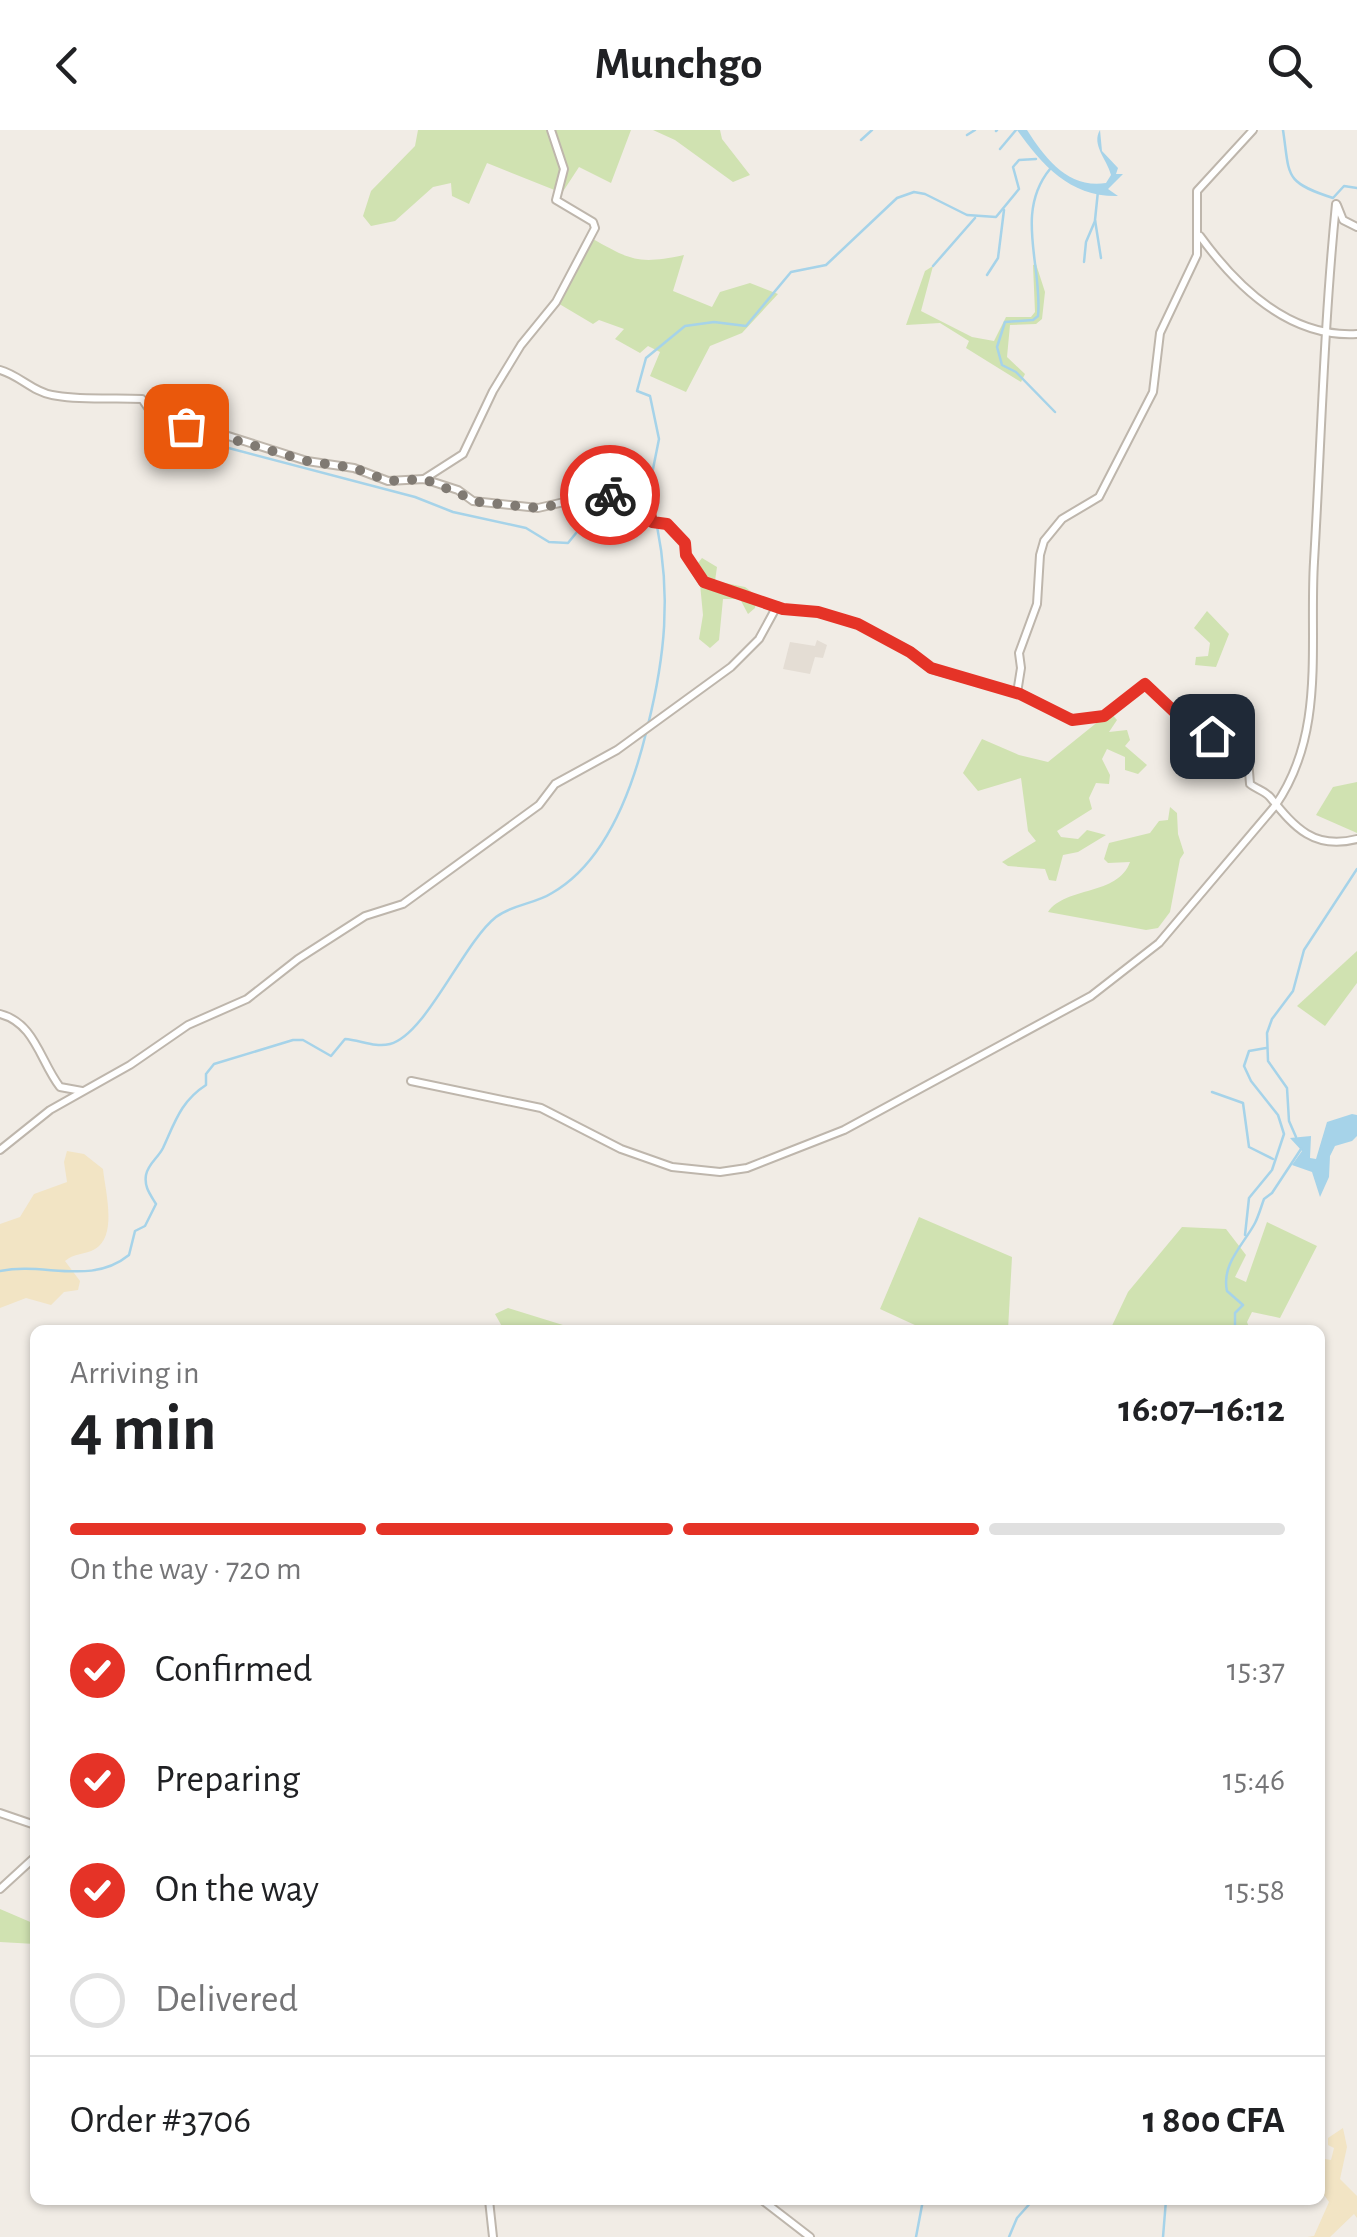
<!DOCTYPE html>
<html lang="en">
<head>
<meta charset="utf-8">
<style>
	:root { --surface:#fff; --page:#f6f6f6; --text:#202124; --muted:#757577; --line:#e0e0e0; --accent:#e53327 }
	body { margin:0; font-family:"Alegreya Sans",sans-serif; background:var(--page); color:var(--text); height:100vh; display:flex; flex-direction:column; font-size:38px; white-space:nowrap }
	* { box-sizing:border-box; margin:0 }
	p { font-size:32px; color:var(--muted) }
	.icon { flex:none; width:55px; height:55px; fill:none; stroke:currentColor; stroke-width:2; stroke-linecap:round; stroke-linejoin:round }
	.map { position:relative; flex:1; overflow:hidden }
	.panel { position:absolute; left:30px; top:1195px; width:1295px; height:880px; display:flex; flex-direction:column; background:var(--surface); border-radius:15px; box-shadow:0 2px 8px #0004 }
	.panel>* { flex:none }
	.pin { position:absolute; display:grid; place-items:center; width:85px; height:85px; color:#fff; margin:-42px; border-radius:20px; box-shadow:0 5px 15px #0006 }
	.courier { position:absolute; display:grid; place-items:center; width:100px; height:100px; margin:-50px; border:8px solid #e53327; border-radius:50%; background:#fff; color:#222; box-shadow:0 2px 12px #0007 }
	.headline em { font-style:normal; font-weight:700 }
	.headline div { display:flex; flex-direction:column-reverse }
	.headline { display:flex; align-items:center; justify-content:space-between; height:170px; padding:0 40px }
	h1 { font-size:65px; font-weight:700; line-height:75px }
	.bar { display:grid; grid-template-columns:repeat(4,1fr); gap:15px 10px; align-content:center; height:120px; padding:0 40px }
	.bar i { height:12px; border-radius:8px; background:var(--line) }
	.bar .on { background:var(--accent) }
	.bar p { grid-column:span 4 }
	.line { display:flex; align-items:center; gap:25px; padding:0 40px; border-top:2px solid var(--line) }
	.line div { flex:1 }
	ol { padding:0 40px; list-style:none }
	li { display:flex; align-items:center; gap:30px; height:110px }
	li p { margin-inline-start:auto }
	li .icon { padding:10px; border-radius:50%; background:var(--accent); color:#fff; stroke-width:4 }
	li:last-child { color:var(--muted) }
	li i { width:55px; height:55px; border:5px solid var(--line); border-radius:50% }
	header { display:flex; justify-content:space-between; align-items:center; height:130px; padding:0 40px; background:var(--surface); font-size:45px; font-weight:700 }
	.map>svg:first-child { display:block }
	.residential { fill:#e4ddd4 }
	.green { fill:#d0e2b1 }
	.sand { fill:#f2e4c4 }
	.water { fill:#a6d3e9 }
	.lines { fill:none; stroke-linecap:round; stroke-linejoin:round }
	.stream { stroke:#a6d3e9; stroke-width:2.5 }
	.minor-casing { stroke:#beb6ac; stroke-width:10 }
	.minor { stroke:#fff; stroke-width:6 }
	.done { stroke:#807a73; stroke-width:10; stroke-dasharray:0 18 }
	.route { stroke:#e53327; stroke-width:12 }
</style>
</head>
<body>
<header><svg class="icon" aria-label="back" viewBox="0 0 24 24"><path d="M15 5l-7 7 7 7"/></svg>Munchgo<svg class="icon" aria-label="search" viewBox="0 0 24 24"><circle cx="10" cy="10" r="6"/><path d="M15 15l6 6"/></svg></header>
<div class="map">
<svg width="1357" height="2107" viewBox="0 0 1357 2107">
	<rect width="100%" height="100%" fill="#f1ece5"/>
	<polygon class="residential" points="817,510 827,515 823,528 815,527 810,544 783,539 790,512 815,516"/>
	<g class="green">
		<polygon points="418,0 631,0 611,53 579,37 562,63 487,33 469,74 452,66 451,53 433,57 395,91 371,96 363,86 371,61 415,16"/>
		<polygon points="653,0 720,0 722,9 750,45 733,52 675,10"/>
		<path d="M591 108C631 130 637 135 684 125L673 161 712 177 720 162 750 153 778 164 742 203 710 216 686 262 650 246 660 222 648 216 640 223 615 209 624 199 599 190 593 194 556 172Z"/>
		<polygon points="1036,134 1045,162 1042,189 1036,194 1010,195 1007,227 1025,244 1021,252 966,218 969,211 940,193 906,195 925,141 933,136 921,181 972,207 994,211 1006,187 1031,187 1035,182 1033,135"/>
		<polygon points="702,428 717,437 715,451 745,457 757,466 755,478 748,484 740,469 723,469 719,510 710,518 699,509 703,485 698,433"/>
		<polygon points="1207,481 1229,504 1216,537 1195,535 1196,527 1208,526 1210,513 1194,498"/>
		<polygon points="1110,582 1117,590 1109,602 1127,600 1130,610 1125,616 1147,635 1138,644 1125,640 1125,627 1107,619 1102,629 1110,645 1109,654 1096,653 1089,668 1092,679 1057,701 1061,707 1078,709 1087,700 1106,705 1078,722 1063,725 1056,751 1049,750 1045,739 1008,736 1002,732 1036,711 1028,701 1021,648 978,661 963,643 982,609 1019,625 1048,632"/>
		<polygon points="1357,652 1357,703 1316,685 1333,657"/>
		<path d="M1170 677 1177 683 1178 704 1184 723 1180 729 1170 782 1158 798 1146 800 1048 782C1066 756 1118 766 1130 732L1108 733 1104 729 1109 713 1150 703 1159 691 1168 690Z"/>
		<polygon points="1357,821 1357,853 1325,896 1297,876"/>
		<polygon points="919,1087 1012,1127 1008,1200 917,1200 917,1196 880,1179"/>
		<polygon points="1267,1092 1317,1116 1280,1188 1252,1182 1247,1192 1250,1200 1110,1200 1128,1162 1182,1097 1226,1099 1246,1125 1235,1147 1246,1152"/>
		<polygon points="508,1178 579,1200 504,1200 495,1184"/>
		<polygon points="0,1779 35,1794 35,1814 0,1812"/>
	</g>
	<g class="sand">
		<path d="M67 1021 84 1024 103 1039C105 1060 118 1106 95 1119 85 1125 74 1123 65 1131L80 1151 78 1160 64 1162 51 1175 26 1168 0 1178V1094L20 1087 34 1064 67 1052 64 1032Z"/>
		<polygon points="1343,1998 1347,2017 1340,2049 1357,2066 1357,2088 1354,2084 1330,2107 1307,2107 1314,2106 1329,2072 1320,2059 1320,2028 1331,2030 1334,2018 1328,2015 1328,2008"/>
	</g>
	<g class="water">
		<path d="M1017 0H1027C1045 28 1068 59 1106 53L1111 45C1107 29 1091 15 1100 0L1102 21 1118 38 1116 44H1123L1108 59 1118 66C1070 67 1043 36 1017 0Z"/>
		<polygon points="1352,984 1357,985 1357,1006 1352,1011 1335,1016 1330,1026 1329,1047 1320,1067 1312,1042 1292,1035 1302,1021 1290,1008 1311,1006 1310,1028 1316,1029 1327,992"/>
	</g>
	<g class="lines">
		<g class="stream">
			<path d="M1283 0C1290 46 1283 52 1333 68L1344 56 1357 58"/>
			<polyline points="996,1 997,0"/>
			<polyline points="967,5 975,0"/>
			<polyline points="861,10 872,0"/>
			<polyline points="1000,19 1016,0"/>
			<path d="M1050 39C1014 83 1043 137 1038 186L1033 190 1005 192 997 217 1002 235 1016 242 1055 282"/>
			<polyline points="1098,61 1095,90 1101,128"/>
			<polyline points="1084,132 1086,112 1095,91"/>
			<polyline points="933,136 975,88"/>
			<polyline points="987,145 998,128 1004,80"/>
			<polyline points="191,300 210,305 221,316 415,367 453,382 526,398 549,412 568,413 581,397 646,382"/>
			<polyline points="653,377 655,388"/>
			<polyline points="652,378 652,344 659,309 650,266 637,261 646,228 685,196 714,192 746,196 791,142 826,135 897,68 914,62 925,64 967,85 996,87 1019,59 1013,37 1019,30 1036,29"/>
			<path d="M648 595C665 526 671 466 657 396"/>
			<polyline points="1212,962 1243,973 1249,1017 1273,1029"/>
			<polyline points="1296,1007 1289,991 1287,958 1268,931 1267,903 1272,889 1293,861 1304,820 1357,739"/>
			<polyline points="1245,1105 1249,1068 1272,1040 1284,1004 1278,985 1251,951 1244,936 1249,921 1266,918"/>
			<path d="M0 1141C45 1132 91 1156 129 1125L135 1101 145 1096 156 1074C150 1064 144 1057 146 1045 148 1034 158 1028 163 1018 175 992 181 971 206 955V944L214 934 293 910H303L331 926 345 909C360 910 375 918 390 914 426 905 463 813 496 787 513 774 535 774 552 763 606 732 632 660 646 603"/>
			<path d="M1235 1200V1183L1243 1175 1227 1161C1221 1134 1244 1114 1255 1093 1259 1085 1261 1077 1264 1069L1272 1063 1301 1019"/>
			<polyline points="916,2107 923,2070"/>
			<polyline points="1009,2107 1017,2088 1033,2070"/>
			<polyline points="1163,2107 1166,2070"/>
		</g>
		<g class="minor-casing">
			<g id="minor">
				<polyline points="1337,75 1343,90 1357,97"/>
				<path d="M1200 106C1237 157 1290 208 1357 204"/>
				<path d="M0 240C19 245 33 262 52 265 82 271 111 267 142 269L155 288 169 296 203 298 307 331 354 338 388 351 424 349 458 360 473 371 538 378 603 363 647 366 652 392 667 394 685 413 686 425 703 452 783 479 817 482 858 494 911 522 931 539 1021 564 1072 590 1104 586 1145 554 1200 606H1212L1233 597 1246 603 1250 654C1256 659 1265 661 1270 667 1295 698 1314 720 1357 709"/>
				<polyline points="424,349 463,324 493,261 521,215 556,172 595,98 593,92 556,70 564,39 551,0"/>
				<polyline points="1017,563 1021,538 1019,523 1037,474 1040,425 1044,411 1062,389 1099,367 1153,262 1160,203 1197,125 1197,61 1253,0"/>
				<path d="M0 884C35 893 40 931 60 957L82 961"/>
				<path d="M411 951 541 978 621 1019 672 1037 720 1042 747 1038 844 1000 1091 866 1159 813 1275 676C1326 603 1309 515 1314 432 1321 313 1324 193 1336 74"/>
				<polyline points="0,1020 50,980 130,935 188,895 247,869 298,829 365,786 403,774 539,675 555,654 617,620 731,537 759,509 777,476"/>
				<polyline points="0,1683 35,1695"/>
				<polyline points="0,1759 35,1727"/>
				<polyline points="489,2070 493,2107"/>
				<polyline points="762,2070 810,2107"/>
			</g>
		</g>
		<use href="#minor" class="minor"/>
	</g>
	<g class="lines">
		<polyline class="done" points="186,296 307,331 354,338 388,351 424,349 479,372 538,378 610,365"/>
		<polyline class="route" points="610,365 636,362 646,366 652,392 667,394 685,413 686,425 704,452 783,479 818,482 858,494 910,522 931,538 1020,564 1072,590 1104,586 1145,554 1200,606 1212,606"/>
	</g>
</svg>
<div class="pin" style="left:186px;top:296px;background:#ea580c"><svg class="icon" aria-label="bag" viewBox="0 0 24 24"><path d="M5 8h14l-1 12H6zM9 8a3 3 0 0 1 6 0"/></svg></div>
<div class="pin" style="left:1212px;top:606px;background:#1f2937"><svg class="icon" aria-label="home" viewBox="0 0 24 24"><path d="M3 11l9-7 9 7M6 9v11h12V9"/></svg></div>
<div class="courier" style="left:610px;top:365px"><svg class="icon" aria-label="bike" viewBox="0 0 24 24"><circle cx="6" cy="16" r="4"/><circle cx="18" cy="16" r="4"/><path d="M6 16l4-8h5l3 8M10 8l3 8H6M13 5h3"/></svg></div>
<section class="panel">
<div class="headline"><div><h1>4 min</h1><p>Arriving in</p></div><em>16:07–16:12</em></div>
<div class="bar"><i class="on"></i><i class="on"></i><i class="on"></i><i></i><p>On the way · 720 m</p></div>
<ol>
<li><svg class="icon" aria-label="check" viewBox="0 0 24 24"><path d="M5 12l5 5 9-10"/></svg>Confirmed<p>15:37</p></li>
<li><svg class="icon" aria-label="check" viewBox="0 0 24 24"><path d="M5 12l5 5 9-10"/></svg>Preparing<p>15:46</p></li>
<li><svg class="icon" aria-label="check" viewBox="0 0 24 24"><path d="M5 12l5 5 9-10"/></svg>On the way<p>15:58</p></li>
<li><i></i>Delivered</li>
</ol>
<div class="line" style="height:130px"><div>Order #3706</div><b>1 800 CFA</b></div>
</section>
</div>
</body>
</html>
